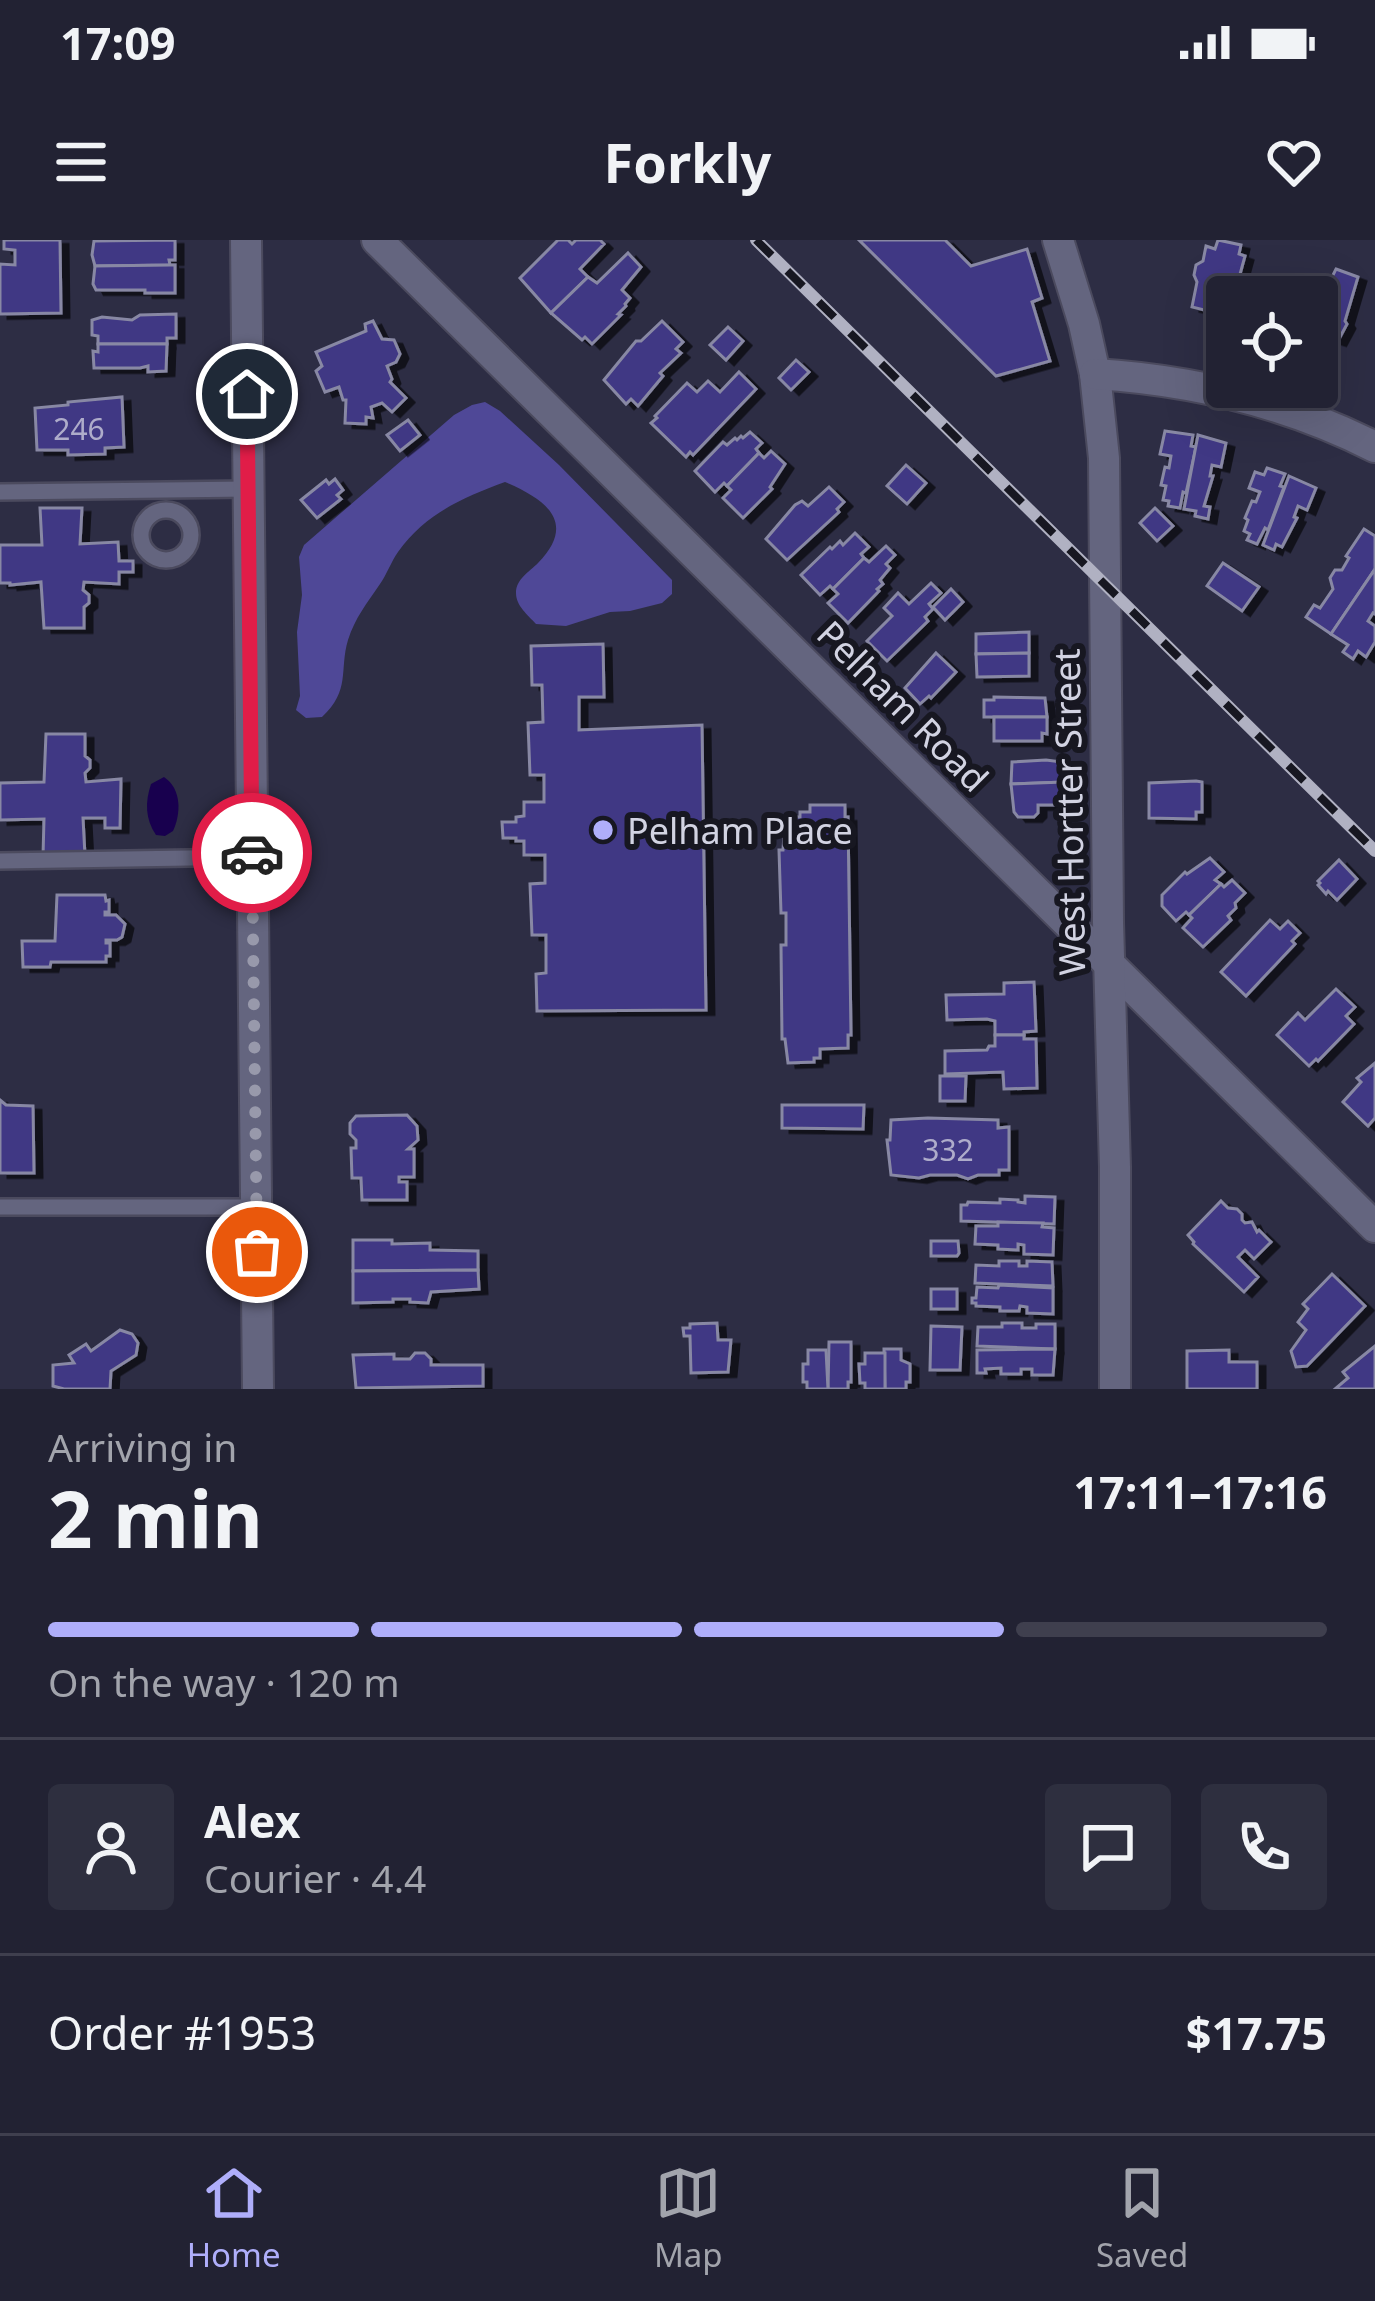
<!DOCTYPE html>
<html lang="en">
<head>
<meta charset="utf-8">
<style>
	:root { --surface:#223; --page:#2e2f3f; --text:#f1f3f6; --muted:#a2a4ac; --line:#3f3f4e; --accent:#afaefa }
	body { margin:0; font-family:"Noto Sans",sans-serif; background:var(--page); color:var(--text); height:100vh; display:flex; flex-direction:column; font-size:45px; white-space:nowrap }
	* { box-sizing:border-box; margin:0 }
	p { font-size:39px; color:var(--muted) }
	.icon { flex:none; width:66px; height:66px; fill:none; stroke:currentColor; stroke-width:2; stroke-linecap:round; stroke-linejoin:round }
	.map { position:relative; height:1149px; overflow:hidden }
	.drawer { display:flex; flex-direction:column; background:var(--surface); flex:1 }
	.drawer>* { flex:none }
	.fabs { position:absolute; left:1206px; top:36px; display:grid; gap:24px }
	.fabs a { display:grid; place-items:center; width:132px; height:132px; border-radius:12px; background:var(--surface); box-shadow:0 12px 48px #0002,0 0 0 3px var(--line); font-size:60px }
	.pin { position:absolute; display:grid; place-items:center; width:102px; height:102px; color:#fff; margin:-51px; border:6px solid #fff; border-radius:50%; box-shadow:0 3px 12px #0007 }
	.courier { position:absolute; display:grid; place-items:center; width:120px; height:120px; margin:-60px; border:9px solid #e11d48; border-radius:50%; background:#fff; color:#222; box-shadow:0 3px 15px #0007 }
	.overview em { font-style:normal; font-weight:700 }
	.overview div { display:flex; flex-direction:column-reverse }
	.overview { display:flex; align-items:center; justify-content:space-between; height:204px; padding:0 48px }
	h1 { font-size:78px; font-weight:700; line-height:90px }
	.bar { display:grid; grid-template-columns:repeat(4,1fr); gap:18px 12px; align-content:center; height:144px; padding:0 48px }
	.bar i { height:15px; border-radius:9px; background:var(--line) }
	.bar .current { background:var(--accent) }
	.bar p { grid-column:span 4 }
	.line { display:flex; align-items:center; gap:30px; padding:0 48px; border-top:3px solid var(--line) }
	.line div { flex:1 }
	.round { display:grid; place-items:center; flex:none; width:126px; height:126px; border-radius:12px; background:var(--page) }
	.status { display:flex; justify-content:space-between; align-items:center; height:84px; padding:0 60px; background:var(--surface); direction:ltr }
	.status svg { height:33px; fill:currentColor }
	header { display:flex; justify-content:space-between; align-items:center; height:156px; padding:0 48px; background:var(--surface); font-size:54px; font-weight:700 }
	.tab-bar { display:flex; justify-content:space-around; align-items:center; height:168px; border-top:3px solid var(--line); background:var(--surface); font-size:33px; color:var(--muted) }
	.tab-bar a { display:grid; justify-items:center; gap:6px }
	.tab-bar .current { color:var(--accent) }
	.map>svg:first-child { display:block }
	.forest { fill:#4f4897 }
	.water { fill:#18004e }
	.building { fill:#403784; stroke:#8888a4; stroke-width:3; filter:url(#shadow) }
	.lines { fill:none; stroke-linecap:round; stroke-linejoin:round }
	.lane-casing { stroke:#4b4a5e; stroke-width:20 }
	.street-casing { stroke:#4b4a5e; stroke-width:34 }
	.lane { stroke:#64657f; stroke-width:15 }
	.street { stroke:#64657f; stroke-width:30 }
	.rail-casing { stroke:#b0b1c2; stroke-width:12 }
	.rail { stroke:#171721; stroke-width:8; stroke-dasharray:22; stroke-linecap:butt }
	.done { stroke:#9899ab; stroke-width:12; stroke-dasharray:0 21.6 }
	.route { stroke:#e11d48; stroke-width:15 }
	.poi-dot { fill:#afaefa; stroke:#171721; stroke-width:4.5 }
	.labels { text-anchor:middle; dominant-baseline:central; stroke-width:12; stroke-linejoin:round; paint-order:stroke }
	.number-label { font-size:30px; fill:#aeacca }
	.street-label { font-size:36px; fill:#d2d3e2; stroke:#171721 }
	.poi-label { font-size:36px; fill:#d2d3e2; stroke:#171721; text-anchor:start }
</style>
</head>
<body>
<div class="status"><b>17:09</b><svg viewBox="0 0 49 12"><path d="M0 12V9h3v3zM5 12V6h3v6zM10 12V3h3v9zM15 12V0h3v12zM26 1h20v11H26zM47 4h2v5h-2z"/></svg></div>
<header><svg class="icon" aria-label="menu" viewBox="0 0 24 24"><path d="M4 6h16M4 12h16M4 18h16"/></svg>Forkly<svg class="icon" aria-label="heart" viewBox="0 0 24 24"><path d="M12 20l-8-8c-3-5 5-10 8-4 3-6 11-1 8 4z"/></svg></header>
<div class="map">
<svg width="1375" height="1149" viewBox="0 0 1375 1149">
	<defs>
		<filter id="shadow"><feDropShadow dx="8" dy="4.5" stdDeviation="0" flood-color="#0009"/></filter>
	</defs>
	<rect width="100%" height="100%" fill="#2d2d44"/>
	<path class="forest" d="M485 162 500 171 559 225 672 340V354L662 363 630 371 610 372 566 386 536 384C528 375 516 366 516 353 516 339 529 332 538 323 578 282 545 259 505 242 462 258 425 274 398 312 391 322 387 334 380 344 367 363 355 378 348 400 339 430 351 450 322 477L306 478 296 470 300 456 297 392 302 355 299 317 304 305 454 175 472 165Z"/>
	<path class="water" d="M164 537C182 549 181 574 173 591L165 596 156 595C145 579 145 562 151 544Z"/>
	<g class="building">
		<polygon points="4,0 60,0 61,73 0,74 0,24 15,25 15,10 4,9"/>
		<polygon points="175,0 175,20 169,20 170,25 95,26 92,15 94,1"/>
		<polygon points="558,0 568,0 572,4 576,0 600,0 604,4 580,29 588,37 551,73 520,38"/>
		<polygon points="859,0 945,0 971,26 1027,9 1042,58 1032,62 1050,121 996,136"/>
		<polygon points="1218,0 1241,5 1239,14 1245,16 1236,49 1244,51 1243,57 1227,57 1224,75 1192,67 1197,42 1194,35 1196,25 1203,21 1206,6 1215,9"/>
		<polygon points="628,13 641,27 622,50 630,58 625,64 626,66 618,74 621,75 592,104 585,97 582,100 551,73 588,37 597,43"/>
		<polygon points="170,25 175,25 175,53 145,53 145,50 96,50 93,44 95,26"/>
		<polygon points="1336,29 1358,37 1345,81 1347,84 1338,101 1319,95 1317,99 1317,57 1284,57 1287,48 1323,55"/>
		<polygon points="176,74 176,98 167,98 167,104 98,104 98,96 92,95 92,80 102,77 132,80 140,75"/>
		<polygon points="373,81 382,99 394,100 400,114 396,122 387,126 392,139 390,142 406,158 392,172 382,163 371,167 373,178 366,177 366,184 345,183 346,160 343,160 339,147 325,152 316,131 322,126 316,112 366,91 365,84"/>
		<polygon points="662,81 683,102 676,109 681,113 660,133 663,136 638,166 631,159 626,164 604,140 636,101 641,101"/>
		<polygon points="728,87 743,101 726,120 710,105"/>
		<polygon points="98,104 167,104 166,131 148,132 148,126 140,128 94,128 93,111 98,112"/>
		<polygon points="796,120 809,132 791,150 779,138"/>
		<polygon points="739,132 756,149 693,215 690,212 686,217 651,183 657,178 655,176 687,143 697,152 708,141 720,152"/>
		<polygon points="122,157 124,207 105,208 105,214 68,215 68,210 37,210 35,168 68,165 68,162"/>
		<polygon points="408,180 420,195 400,211 387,195"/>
		<polygon points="1165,191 1193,195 1191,206 1196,207 1186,253 1183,252 1180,268 1168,266 1169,261 1163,260 1166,246 1161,245 1165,227 1169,228 1171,216 1160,214"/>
		<polygon points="750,192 762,203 756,209 759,213 727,246 724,243 715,252 695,231 723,202 727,205 735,198 737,200 741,196 743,198"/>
		<polygon points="1198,195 1226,203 1221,227 1212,225 1210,236 1213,236 1204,266 1210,267 1208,279 1195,276 1196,271 1184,269"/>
		<polygon points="771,211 785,224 770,247 772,249 743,278 723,258 731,250 727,246 759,213 764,218"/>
		<polygon points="906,225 926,243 907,264 887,246"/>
		<polygon points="1267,228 1285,234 1280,246 1284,247 1268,290 1265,288 1257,304 1247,300 1250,294 1244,291 1248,280 1245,278 1252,261 1256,262 1260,252 1249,248 1255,232 1264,235"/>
		<polygon points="1289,236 1316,248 1307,270 1298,266 1294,277 1297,278 1282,307 1276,304 1274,310 1263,305"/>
		<polygon points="335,239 343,250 337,255 341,259 317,278 301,260 326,240 329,244"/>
		<polygon points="829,247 844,262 837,269 839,272 787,320 766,299 795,265 802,261 808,266"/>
		<polygon points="40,268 82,268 80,304 118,302 119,321 133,321 133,332 119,332 119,344 84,342 83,350 89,355 89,363 84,367 84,388 44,388 41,342 10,345 10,343 0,343 0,305 42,305"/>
		<polygon points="1155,268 1173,286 1157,301 1140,283"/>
		<polygon points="1364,289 1375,296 1375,329 1331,394 1306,377 1314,365 1320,368 1333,349 1330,338 1335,330 1342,330 1349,318 1346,316"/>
		<polygon points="855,293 869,307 861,314 864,318 833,349 830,346 820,355 801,335 830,307 832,309 840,301 843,305"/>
		<polygon points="886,306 895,315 886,324 890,328 880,340 883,344 877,349 879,351 848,383 828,363 838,354 833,349 864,318 869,322"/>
		<polygon points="1223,323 1259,347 1242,371 1207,346"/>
		<polygon points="1375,329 1375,374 1373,373 1368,381 1375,386 1375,402 1366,417 1358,411 1353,419 1343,412 1348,405 1331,394"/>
		<polygon points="931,343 941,353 929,364 933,369 925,377 928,381 887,421 867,401 892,376 884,368 898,353 909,364"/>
		<polygon points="951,349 963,362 945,380 933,367"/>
		<polygon points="1029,392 1029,413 976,414 976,394"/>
		<polygon points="603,404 604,457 579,457 579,490 702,485 706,770 537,771 536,734 546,733 546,695 532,695 530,644 545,643 545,615 524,615 524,601 516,601 516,598 503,598 502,582 516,582 516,577 524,576 524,562 544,562 544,535 530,535 528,483 543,482 542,445 532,445 531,406"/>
		<polygon points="936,413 956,432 931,458 929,456 920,464 905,448"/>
		<polygon points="1029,413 1029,436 977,437 976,414"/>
		<polygon points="994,457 1045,458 1047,477 984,477 984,460 994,460"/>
		<polygon points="994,477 1047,477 1047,494 1042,493 1042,501 994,501"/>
		<polygon points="46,494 85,494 85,516 90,520 90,528 85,533 86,542 121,539 120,588 105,588 105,578 83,578 85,616 43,616 44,579 0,580 0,543 44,542"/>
		<polygon points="1046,520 1062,522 1064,542 1011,544 1012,522"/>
		<polygon points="1196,541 1202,542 1202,572 1196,572 1196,579 1149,578 1149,543"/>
		<polygon points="1064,542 1063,565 1038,565 1038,573 1034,577 1018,577 1014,572 1011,544"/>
		<polygon points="810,565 845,565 845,577 848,577 851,795 848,795 848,808 820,809 820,818 814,818 814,822 788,823 785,799 782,799 781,705 786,705 786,673 781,673 779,610 783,610 785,577 800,577 800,572 810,572"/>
		<polygon points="1210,618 1224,632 1215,640 1221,644 1189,675 1186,672 1176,681 1162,666 1162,655 1185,632 1187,634"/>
		<polygon points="1339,620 1357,639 1337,660 1328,651 1326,654 1318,645 1320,643 1318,641"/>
		<polygon points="1232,640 1245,653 1235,663 1236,668 1228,676 1231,680 1203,707 1183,688 1192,678 1189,675 1221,644 1224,647"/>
		<polygon points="57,655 105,655 106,661 109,660 109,672 105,672 105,675 116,675 125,684 122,697 117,700 106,700 106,703 110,703 110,716 106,716 106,722 51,722 50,727 23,727 22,701 55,701"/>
		<polygon points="1270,680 1280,689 1288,681 1300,693 1292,701 1295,704 1246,756 1221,732"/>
		<polygon points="1034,742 1036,791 1024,792 1024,795 995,795 995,781 987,779 947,780 946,755 1004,754 1004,743"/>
		<polygon points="1336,749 1355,767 1346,776 1354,784 1318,821 1316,819 1309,826 1277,795 1298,773 1305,780"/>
		<polygon points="995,795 1024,795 1024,799 1036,799 1037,848 1004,849 1003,832 945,834 945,811 987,810 989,806 995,806"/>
		<polygon points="1375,823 1375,878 1368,886 1343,862 1361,842 1357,838"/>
		<polygon points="940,836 966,836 965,861 940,861"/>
		<polygon points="0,860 6,865 33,866 34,933 0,933"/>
		<polygon points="782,865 864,865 863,889 782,888"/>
		<polygon points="407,875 417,886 418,900 408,909 414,909 414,937 399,937 399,942 407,942 407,960 362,960 361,938 352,938 351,908 356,908 356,900 350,894 350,883 356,876"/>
		<polygon points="928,878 998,880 998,888 1009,887 1009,930 999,930 999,935 978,935 968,939 957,935 930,935 919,938 891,935 887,900 890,900 891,880"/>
		<polygon points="1025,956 1055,957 1054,984 961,981 961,965 967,965 968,962 1000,963 1000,959 1018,960 1018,962 1025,963"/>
		<polygon points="1221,961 1228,968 1237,969 1242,974 1242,980 1245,983 1252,982 1257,992 1259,990 1271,1002 1254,1019 1245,1010 1238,1017 1258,1037 1244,1052 1193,1004 1194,1002 1188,995"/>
		<polygon points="998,982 1043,983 1042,987 1054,988 1053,1015 1024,1014 1024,1005 1018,1004 1018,1010 998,1009 998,1005 975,1004 976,986 998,986"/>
		<polygon points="353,1000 392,1000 392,1004 430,1003 430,1010 478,1011 478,1030 353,1031"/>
		<polygon points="931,1001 958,1001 959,1013 957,1016 931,1016"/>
		<polygon points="999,1021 1019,1021 1019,1026 1027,1026 1027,1021 1052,1022 1053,1046 975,1043 976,1025 999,1026"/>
		<polygon points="478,1030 479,1049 431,1052 428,1063 410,1062 410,1059 393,1059 393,1062 353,1063 353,1031"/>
		<polygon points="1332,1034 1365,1066 1307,1126 1296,1127 1291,1111 1306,1090 1298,1082 1308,1069 1303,1064"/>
		<polygon points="999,1045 1053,1048 1053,1074 1027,1073 1027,1067 1020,1066 1019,1071 1000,1071 1000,1067 976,1066 976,1063 972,1063 972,1058 976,1058 977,1047 998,1048"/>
		<rect x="931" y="1049" width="26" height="20"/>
		<polygon points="717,1083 718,1100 731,1100 728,1132 691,1133 690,1096 684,1096 683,1088 690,1088 690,1084"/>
		<polygon points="1002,1083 1022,1083 1022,1088 1036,1088 1036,1084 1055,1084 1055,1109 977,1106 978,1087 1002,1087"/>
		<polygon points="931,1086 962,1087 960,1130 930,1130"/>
		<polygon points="120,1090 132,1094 138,1103 136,1115 111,1131 110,1149 64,1149 53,1146 53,1125 74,1123 69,1115 86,1104 91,1111"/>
		<polygon points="829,1102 851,1102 851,1142 848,1142 848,1149 828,1149"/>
		<polygon points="1375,1106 1375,1149 1335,1149 1348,1138 1343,1132"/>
		<polygon points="884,1109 901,1109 901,1120 910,1124 910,1142 906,1142 906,1149 885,1149"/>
		<polygon points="1055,1109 1053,1135 1032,1135 1032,1129 1021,1129 1021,1134 1001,1134 1001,1128 985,1129 986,1133 977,1133 977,1110"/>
		<polygon points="808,1110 826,1110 828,1149 807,1149 807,1142 803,1142 803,1124 808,1124"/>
		<polygon points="1229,1110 1229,1122 1257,1122 1257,1149 1187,1149 1187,1111"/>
		<polygon points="415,1113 425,1113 431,1119 431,1125 483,1125 483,1146 356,1148 353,1115 394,1114 394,1119 410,1119"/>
		<polygon points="865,1113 885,1113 885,1149 865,1149 865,1143 860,1143 859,1124 865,1124"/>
	</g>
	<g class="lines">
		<g class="lane-casing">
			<g id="lane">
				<polyline points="0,252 248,249"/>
				<circle cx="166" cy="295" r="25"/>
				<polyline points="0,621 252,617"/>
				<polyline points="0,967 256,967"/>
			</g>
		</g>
		<g class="street-casing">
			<g id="street">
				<polyline points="246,0 258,1149"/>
				<polyline points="377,0 1375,987"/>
				<polyline points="1058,0 1084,84 1095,134 1104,218 1108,682 1115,927 1115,1149"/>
				<path d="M1095 134C1193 140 1288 163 1375 207"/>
			</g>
		</g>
		<use href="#lane" class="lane"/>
		<use href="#street" class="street"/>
		<g class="rail-casing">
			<polyline id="rail" points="756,0 1375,611"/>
		</g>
		<use href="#rail" class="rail"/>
	</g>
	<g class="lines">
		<polyline class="done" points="252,613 257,1012"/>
		<polyline class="route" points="247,154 252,613"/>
	</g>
	<circle class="poi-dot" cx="603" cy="590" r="12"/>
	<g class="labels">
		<g class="number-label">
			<text x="79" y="188">246</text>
			<text x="948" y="909">332</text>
		</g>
		<g class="street-label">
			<text transform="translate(903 466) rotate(45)">Pelham Road</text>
			<text transform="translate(1069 572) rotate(-91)">West Hortter Street</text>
		</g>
		<g class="poi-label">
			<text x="627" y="590">Pelham Place</text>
		</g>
	</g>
</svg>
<div class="fabs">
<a><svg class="icon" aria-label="locate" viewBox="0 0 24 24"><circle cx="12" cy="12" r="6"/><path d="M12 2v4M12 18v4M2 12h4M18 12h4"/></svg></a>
</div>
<div class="pin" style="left:257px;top:1012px;background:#ea580c"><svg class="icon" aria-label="bag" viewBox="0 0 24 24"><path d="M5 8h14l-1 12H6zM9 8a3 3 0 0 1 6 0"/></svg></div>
<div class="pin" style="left:247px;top:154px;background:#1f2937"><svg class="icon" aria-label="home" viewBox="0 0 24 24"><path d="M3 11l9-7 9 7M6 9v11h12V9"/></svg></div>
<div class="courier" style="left:252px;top:613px"><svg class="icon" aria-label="car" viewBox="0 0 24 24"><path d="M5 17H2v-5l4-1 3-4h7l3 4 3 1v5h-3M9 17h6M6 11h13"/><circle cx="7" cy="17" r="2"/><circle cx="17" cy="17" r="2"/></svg></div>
</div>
<section class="drawer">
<div class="overview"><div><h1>2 min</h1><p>Arriving in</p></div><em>17:11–17:16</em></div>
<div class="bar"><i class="current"></i><i class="current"></i><i class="current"></i><i></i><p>On the way · 120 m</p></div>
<div class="line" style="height:216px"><a class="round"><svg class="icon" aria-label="person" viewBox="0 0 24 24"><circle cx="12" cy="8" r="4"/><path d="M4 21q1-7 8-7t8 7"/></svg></a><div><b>Alex</b><p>Courier · 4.4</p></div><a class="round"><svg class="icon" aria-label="chat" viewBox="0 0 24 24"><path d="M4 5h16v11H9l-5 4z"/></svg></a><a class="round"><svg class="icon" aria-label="phone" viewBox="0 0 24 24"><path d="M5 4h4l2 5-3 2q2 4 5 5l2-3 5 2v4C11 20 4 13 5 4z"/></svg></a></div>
<div class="line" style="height:156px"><div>Order #1953</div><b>$17.75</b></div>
</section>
<nav class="tab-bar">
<a class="current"><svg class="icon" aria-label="home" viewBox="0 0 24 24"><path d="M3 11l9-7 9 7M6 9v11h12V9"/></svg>Home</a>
<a><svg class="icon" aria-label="map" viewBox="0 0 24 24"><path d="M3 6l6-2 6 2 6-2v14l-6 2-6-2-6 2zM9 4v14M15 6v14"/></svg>Map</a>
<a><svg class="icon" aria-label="saved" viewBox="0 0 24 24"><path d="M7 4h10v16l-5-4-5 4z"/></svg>Saved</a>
</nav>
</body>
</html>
